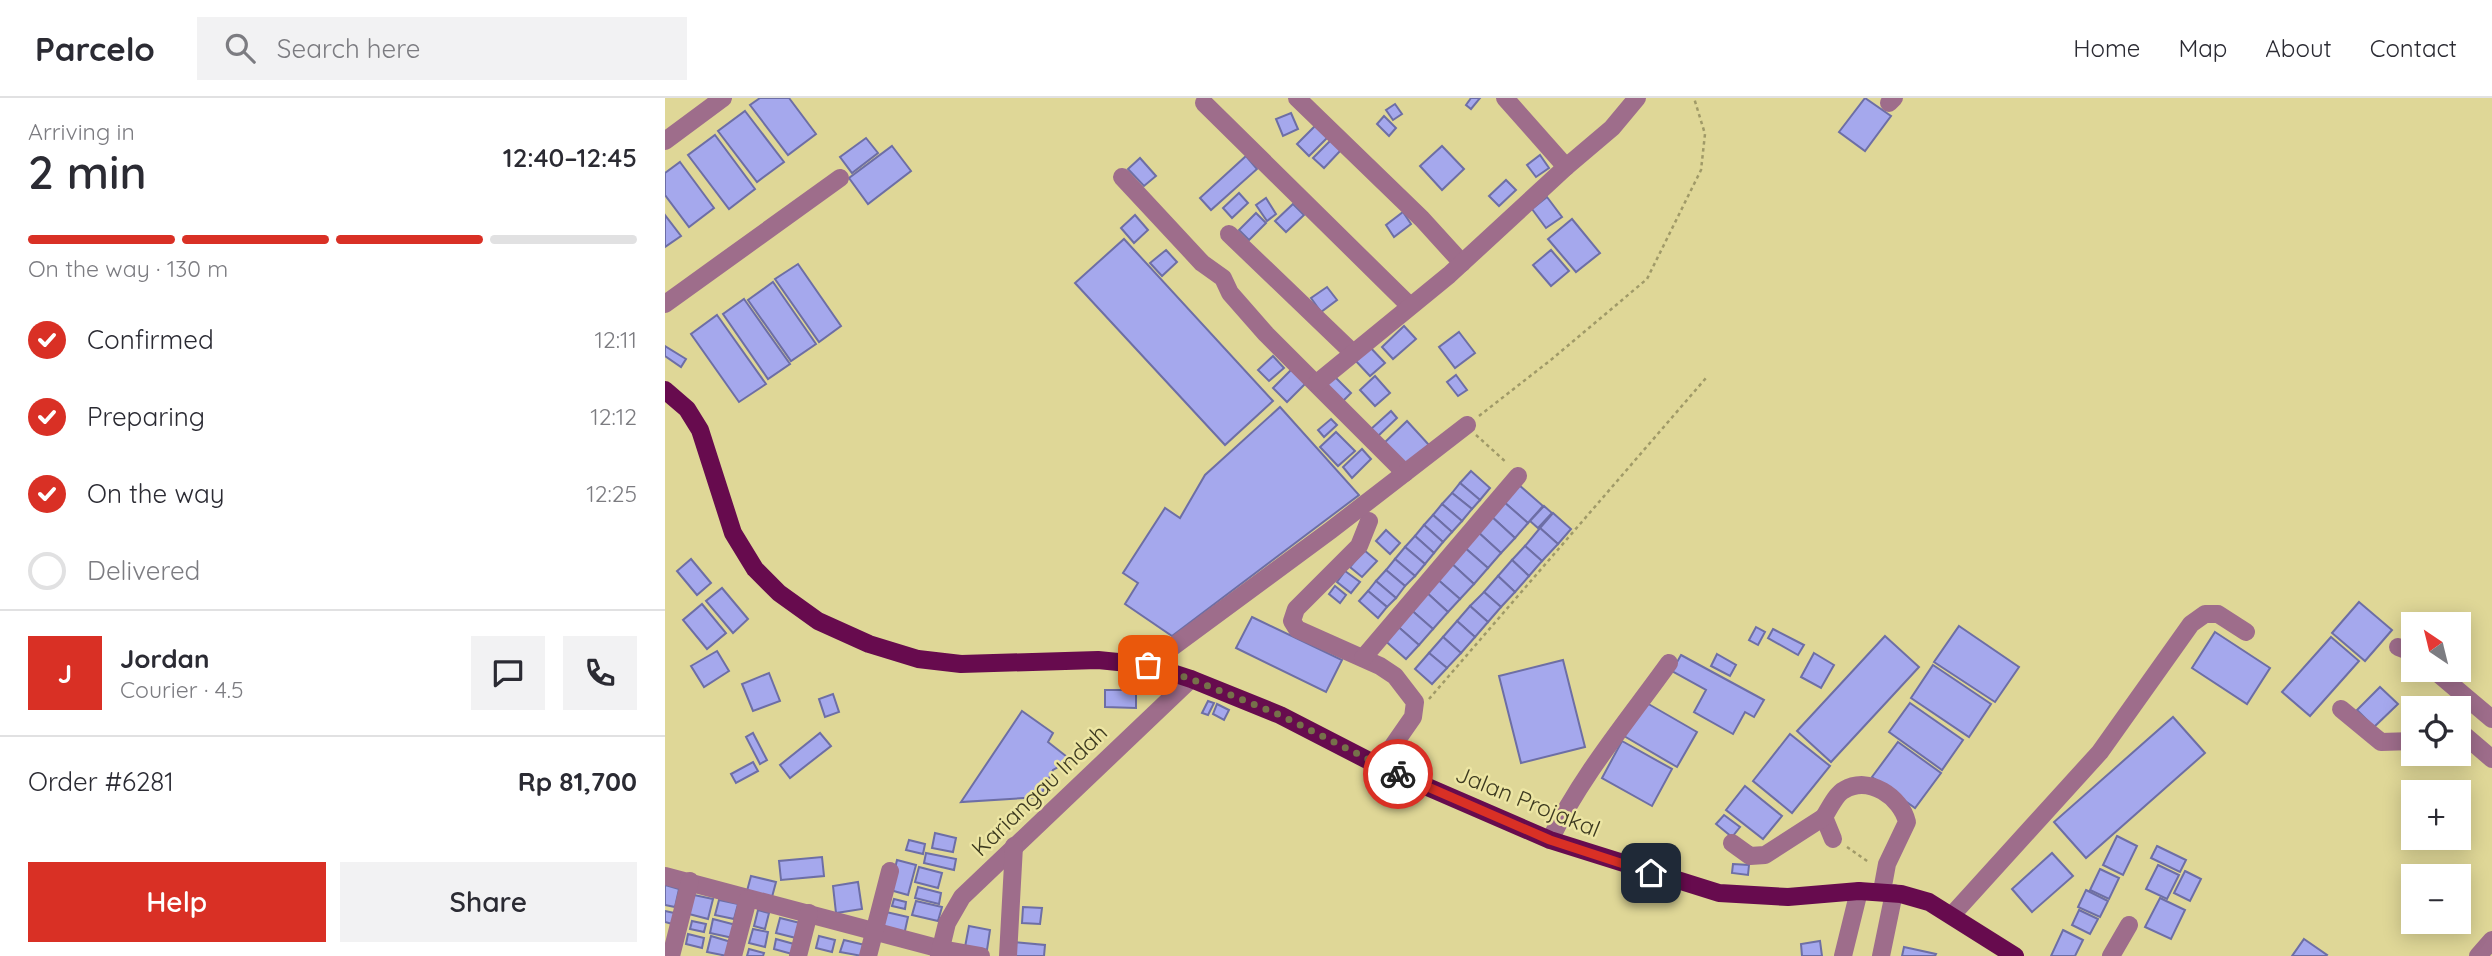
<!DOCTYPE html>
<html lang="en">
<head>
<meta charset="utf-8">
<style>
	:root { --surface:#fff; --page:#f2f2f3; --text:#2b2b33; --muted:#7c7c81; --line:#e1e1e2; --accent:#d93025 }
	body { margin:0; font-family:Quicksand,sans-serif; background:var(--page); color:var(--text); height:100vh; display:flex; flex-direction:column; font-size:26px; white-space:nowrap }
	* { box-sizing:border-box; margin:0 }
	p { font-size:23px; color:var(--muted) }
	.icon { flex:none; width:38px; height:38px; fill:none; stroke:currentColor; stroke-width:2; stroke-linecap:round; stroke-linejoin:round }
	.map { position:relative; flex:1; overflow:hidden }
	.drawer { display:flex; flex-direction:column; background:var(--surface); width:665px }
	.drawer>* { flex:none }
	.needle { width:46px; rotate:325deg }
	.controls { position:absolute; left:1736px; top:514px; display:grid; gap:14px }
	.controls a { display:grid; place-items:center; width:70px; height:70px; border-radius:0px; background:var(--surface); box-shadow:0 4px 18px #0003; font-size:35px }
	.pin { position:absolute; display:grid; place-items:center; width:60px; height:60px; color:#fff; margin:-30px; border-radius:14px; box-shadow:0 4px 10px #0006 }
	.courier { position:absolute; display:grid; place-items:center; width:70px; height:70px; margin:-35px; border:5px solid #d93025; border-radius:50%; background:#fff; color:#222; box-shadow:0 2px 9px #0007 }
	.summary em { font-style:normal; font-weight:600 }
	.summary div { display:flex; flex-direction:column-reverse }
	.summary { display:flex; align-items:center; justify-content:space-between; height:119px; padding:0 28px }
	h1 { font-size:46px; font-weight:600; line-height:52px }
	.bar { display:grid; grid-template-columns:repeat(4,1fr); gap:10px 7px; align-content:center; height:84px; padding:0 28px }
	.bar i { height:9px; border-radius:5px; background:var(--line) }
	.bar .active { background:var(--accent) }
	.bar p { grid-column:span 4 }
	.line { display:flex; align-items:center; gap:18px; padding:0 28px; border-top:2px solid var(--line) }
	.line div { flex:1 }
	.round { display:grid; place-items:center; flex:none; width:74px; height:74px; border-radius:0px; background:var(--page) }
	ol { padding:0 28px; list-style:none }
	li { display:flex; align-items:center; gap:21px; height:77px }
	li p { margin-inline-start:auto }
	li .icon { padding:7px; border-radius:50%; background:var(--accent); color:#fff; stroke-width:4 }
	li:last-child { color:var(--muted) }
	li i { width:38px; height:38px; border:4px solid var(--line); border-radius:50% }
	.cta { display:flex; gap:14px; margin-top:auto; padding:14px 28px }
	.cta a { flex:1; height:80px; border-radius:0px; background:var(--accent); color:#fff; font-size:28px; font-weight:600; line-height:80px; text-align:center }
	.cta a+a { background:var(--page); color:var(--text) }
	header { display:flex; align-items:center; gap:42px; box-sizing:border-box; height:98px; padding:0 35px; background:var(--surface); border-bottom:2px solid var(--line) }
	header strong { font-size:33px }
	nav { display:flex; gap:38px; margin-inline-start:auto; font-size:24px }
	.search { width:490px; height:63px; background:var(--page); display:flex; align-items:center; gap:18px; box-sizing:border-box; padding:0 24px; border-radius:0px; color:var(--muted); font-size:26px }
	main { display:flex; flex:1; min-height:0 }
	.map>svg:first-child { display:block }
	.building { fill:#a5a8ed; stroke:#6d6ea5; stroke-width:2 }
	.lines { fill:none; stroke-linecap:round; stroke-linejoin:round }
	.path { stroke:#a09a68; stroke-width:2.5; stroke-dasharray:3.5 3.5; stroke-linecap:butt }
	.minor { stroke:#9e6d8b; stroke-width:18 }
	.major { stroke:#670b4e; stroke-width:18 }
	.done { stroke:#76714a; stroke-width:7; stroke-dasharray:0 12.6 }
	.route { stroke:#d93025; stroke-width:9 }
	.labels { text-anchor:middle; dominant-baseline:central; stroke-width:5; stroke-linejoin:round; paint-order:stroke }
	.street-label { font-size:23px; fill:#3d3a20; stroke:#ece5a3 }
</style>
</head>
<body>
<header>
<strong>Parcelo</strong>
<div class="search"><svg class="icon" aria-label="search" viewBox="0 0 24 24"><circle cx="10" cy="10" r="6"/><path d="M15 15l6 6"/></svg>Search here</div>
<nav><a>Home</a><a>Map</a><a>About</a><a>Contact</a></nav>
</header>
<main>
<section class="drawer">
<div class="summary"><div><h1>2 min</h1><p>Arriving in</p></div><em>12:40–12:45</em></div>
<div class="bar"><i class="active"></i><i class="active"></i><i class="active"></i><i></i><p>On the way · 130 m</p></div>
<ol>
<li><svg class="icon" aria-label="check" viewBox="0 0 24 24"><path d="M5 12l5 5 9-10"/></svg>Confirmed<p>12:11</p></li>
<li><svg class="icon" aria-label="check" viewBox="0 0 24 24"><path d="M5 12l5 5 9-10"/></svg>Preparing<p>12:12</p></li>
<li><svg class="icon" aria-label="check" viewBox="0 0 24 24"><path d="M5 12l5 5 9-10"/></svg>On the way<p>12:25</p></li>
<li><i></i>Delivered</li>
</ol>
<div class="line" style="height:126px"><b class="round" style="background:var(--accent);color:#fff">J</b><div><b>Jordan</b><p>Courier · 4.5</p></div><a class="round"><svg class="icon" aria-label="chat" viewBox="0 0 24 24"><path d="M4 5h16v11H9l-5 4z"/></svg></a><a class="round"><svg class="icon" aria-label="phone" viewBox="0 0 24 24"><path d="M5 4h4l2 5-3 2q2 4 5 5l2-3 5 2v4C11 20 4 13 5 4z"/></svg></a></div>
<div class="line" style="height:91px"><div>Order #6281</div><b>Rp 81,700</b></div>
<div class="cta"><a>Help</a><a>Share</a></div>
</section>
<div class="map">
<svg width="1827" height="858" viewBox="0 0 1827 858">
	<rect width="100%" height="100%" fill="#dfd797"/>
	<g class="building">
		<polygon points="95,0 124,0 151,36 123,57 85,7"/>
		<polygon points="806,0 815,0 806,11 801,7"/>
		<polygon points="1200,0 1226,18 1200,53 1174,34"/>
		<polygon points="730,6 737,16 728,22 721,12"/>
		<polygon points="80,13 119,64 92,84 53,33"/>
		<polygon points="626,15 633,31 618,38 611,21"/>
		<polygon points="719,18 731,30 724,38 712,26"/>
		<polygon points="653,25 665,37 644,58 632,46"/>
		<polygon points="50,37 90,91 64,111 23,57"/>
		<polygon points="201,40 213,55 187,75 175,59"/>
		<polygon points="666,42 676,52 659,70 648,60"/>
		<polygon points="227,48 246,73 203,106 184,80"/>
		<polygon points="777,48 799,71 777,92 755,68"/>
		<polygon points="875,57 884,70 871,79 862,67"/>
		<polygon points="581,58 592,71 546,112 535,100"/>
		<polygon points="475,60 491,78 479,88 463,71"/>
		<polygon points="15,64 49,110 24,129 0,97 0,75"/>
		<polygon points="841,82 851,92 834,108 824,98"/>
		<polygon points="574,95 583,105 567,120 558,110"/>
		<polygon points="882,99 897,119 881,130 867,111"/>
		<polygon points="601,100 611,116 602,123 591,107"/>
		<polygon points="628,106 639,117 621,134 610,123"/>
		<polygon points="738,114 746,126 729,139 721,127"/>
		<polygon points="591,115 601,125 584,142 574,132"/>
		<polygon points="0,117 16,138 0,149"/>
		<polygon points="470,117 483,132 469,145 456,130"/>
		<polygon points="907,121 935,155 911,174 883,141"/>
		<polygon points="459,141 608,303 560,347 410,185"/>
		<polygon points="501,152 512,164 497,178 485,165"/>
		<polygon points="886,152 904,173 886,188 868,167"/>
		<polygon points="133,166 176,228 154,244 110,181"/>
		<polygon points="108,184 151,246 126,263 83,202"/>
		<polygon points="662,189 672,202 656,214 646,200"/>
		<polygon points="79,201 125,266 103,281 58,216"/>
		<polygon points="52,217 101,286 74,304 26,236"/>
		<polygon points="739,228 751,241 728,261 717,249"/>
		<polygon points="794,234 810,255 790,270 774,249"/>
		<polygon points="703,247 720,265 705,278 689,261"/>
		<polygon points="0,248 21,261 16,269 0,258"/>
		<polygon points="608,258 619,270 604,283 593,272"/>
		<polygon points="628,270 642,284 622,304 608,290"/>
		<polygon points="668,277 686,295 677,304 660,285"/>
		<polygon points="791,277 802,292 793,298 782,284"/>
		<polygon points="710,278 725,295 710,308 695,292"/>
		<polygon points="615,309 694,397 507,538 460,506 473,485 458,475 500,410 515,420 540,377"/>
		<polygon points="726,313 732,320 713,338 706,331"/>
		<polygon points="666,321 672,327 659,339 653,332"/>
		<polygon points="742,323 764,347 740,370 718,346"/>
		<polygon points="671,334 690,353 673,368 655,349"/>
		<polygon points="697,351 706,361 687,380 678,369"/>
		<polygon points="806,373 825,390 815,402 795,385"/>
		<polygon points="795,385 815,402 807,411 787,395"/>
		<polygon points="854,387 878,408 863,425 839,404"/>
		<polygon points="787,395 807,411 797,423 777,406"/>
		<polygon points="839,404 863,425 850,440 826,418"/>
		<polygon points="777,406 797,423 787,434 768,417"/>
		<polygon points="879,408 887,415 873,430 865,423"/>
		<polygon points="888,415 906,431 893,446 875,430"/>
		<polygon points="768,417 787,434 778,444 759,427"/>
		<polygon points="826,418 850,440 836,455 813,434"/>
		<polygon points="759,427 778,444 769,455 750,438"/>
		<polygon points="875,430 893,446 877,463 860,448"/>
		<polygon points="721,432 735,445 725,456 711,443"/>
		<polygon points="813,434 836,455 823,470 799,449"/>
		<polygon points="750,438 769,455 760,466 740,449"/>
		<polygon points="860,448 877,463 864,478 847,462"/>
		<polygon points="740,449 760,466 750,478 730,461"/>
		<polygon points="799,449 823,470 809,486 785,464"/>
		<polygon points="699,452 712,463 697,479 685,469"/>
		<polygon points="26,461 46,485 32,497 12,473"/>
		<polygon points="730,461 750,478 740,488 721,472"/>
		<polygon points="847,462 864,478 850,494 833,478"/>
		<polygon points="785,464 809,486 795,501 771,480"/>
		<polygon points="721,472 740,488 731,500 711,483"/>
		<polygon points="680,473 695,484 686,495 672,484"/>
		<polygon points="833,478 850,494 836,509 819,494"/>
		<polygon points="771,480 795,501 783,514 760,493"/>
		<polygon points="711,483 731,500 722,509 703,493"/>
		<polygon points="670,488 681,497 675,505 664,496"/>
		<polygon points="57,490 83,521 68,535 41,503"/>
		<polygon points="703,493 722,509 713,520 694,503"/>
		<polygon points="760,493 783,514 768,531 744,510"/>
		<polygon points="819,494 836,509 823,524 805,508"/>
		<polygon points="1694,504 1727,532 1700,563 1667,535"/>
		<polygon points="37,506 61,535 42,551 18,522"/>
		<polygon points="805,508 823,524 810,539 792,523"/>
		<polygon points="744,510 768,531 754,547 730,526"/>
		<polygon points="587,519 677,562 661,594 571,550"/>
		<polygon points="792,523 810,539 796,555 778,539"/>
		<polygon points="730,526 754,547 741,561 717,540"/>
		<polygon points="1294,528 1354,569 1330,604 1269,564"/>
		<polygon points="1091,529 1100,534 1093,547 1084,542"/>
		<polygon points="1108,531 1139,547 1133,557 1103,540"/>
		<polygon points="1550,534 1605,570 1582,606 1527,570"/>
		<polygon points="1220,538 1254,569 1166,664 1132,633"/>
		<polygon points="778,539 796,555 782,570 764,555"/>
		<polygon points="1666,539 1694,563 1645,618 1617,594"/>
		<polygon points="52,553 64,573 39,589 26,568"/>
		<polygon points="764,555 782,570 767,586 750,571"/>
		<polygon points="1149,555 1169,567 1156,590 1136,579"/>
		<polygon points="1052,556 1071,567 1065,578 1046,568"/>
		<polygon points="1016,557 1099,602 1089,619 1080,614 1068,636 1029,614 1041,592 1007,573"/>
		<polygon points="898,562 920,649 856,665 834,578"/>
		<polygon points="1268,567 1326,606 1304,639 1246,600"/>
		<polygon points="104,575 115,603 88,613 77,586"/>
		<polygon points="1715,589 1733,606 1709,629 1692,612"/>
		<polygon points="440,592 471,592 471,610 440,609"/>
		<polygon points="168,596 174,614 160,619 154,601"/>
		<polygon points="543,603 549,605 543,617 537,615"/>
		<polygon points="980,604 1032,634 1012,669 959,638"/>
		<polygon points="1245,605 1298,642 1277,672 1224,634"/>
		<polygon points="552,606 564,612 559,622 548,616"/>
		<polygon points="357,613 388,635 383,644 406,662 388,672 375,699 296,704"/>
		<polygon points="1508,619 1540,655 1421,760 1389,724"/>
		<polygon points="88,635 102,662 95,666 81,639"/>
		<polygon points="155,635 166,648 125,680 115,667"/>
		<polygon points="1125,636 1165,668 1127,715 1088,683"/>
		<polygon points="957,643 1007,671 987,708 937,680"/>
		<polygon points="1233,644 1276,675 1250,710 1207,679"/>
		<polygon points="88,664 93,673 71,685 66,676"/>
		<polygon points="1080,688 1117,718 1098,741 1061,712"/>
		<polygon points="1059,717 1075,729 1067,739 1051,726"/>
		<polygon points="270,735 291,740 288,754 267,750"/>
		<polygon points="1452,738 1472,748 1458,777 1438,767"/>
		<polygon points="244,742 260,746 258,756 241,752"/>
		<polygon points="1492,748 1521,762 1515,774 1486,760"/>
		<polygon points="261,755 291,761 289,772 259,765"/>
		<polygon points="1387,755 1408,778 1367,814 1347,791"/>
		<polygon points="157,759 159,778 116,782 114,763"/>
		<polygon points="232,762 251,767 243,797 225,792"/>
		<polygon points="1068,766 1084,767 1083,777 1067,775"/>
		<polygon points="1493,767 1514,777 1502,801 1481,791"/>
		<polygon points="254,769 277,775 273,790 250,784"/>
		<polygon points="1435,771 1454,780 1444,801 1425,792"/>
		<polygon points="1520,773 1536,781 1525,803 1509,795"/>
		<polygon points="86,778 111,784 107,799 82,793"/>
		<polygon points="193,784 197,811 171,815 168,788"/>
		<polygon points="0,787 14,791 10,809 0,807"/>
		<polygon points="253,789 276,795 274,806 250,800"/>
		<polygon points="1421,792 1443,803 1435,819 1413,809"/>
		<polygon points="29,797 48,801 43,821 24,816"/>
		<polygon points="1495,800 1520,812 1506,841 1480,829"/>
		<polygon points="229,801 241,804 240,811 227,808"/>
		<polygon points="54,802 73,806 69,821 50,817"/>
		<polygon points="251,803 277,809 273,823 247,817"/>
		<polygon points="358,809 377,810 375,826 357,825"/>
		<polygon points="93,812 104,815 100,831 89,828"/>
		<polygon points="1414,812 1433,821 1425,836 1407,827"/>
		<polygon points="0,813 14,816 11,827 0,824"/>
		<polygon points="221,814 243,819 239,837 217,833"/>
		<polygon points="115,820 135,825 131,840 111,835"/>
		<polygon points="48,821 71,827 68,840 45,835"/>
		<polygon points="27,823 41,826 39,834 25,831"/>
		<polygon points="304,828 325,832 322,852 300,849"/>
		<polygon points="88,831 103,834 100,849 84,845"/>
		<polygon points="1398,832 1418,842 1410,858 1386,858"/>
		<polygon points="23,836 39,840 37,850 21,846"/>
		<polygon points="46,838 66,844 62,858 42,854"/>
		<polygon points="154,838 170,842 167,854 151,850"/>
		<polygon points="111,841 129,846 127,856 109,851"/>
		<polygon points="1639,841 1662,857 1661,858 1627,858"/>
		<polygon points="179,842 200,847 197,858 175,854"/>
		<polygon points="1155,843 1157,858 1137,858 1136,846"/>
		<polygon points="349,844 380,847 379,858 348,858"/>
		<polygon points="1239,849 1271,856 1270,858 1237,858"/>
		<polygon points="84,851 99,855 98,858 82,858"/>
	</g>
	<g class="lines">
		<g class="path">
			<polyline points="814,318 887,261 982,181 1036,72 1040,36 1029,0"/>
			<polyline points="811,337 842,365"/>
			<polyline points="764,601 1041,280"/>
			<polyline points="1182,749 1205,765"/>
		</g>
		<g class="minor">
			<polyline points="632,0 757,121 797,165"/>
			<polyline points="840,0 901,69"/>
			<polyline points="539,5 745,208"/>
			<polyline points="1224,5 1229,0"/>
			<polyline points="0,43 58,0"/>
			<polyline points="457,79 537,165 558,180 565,195 601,236 740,375"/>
			<polyline points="564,136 688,255"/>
			<polyline points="0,206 175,80"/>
			<polyline points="652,285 784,177 901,69 947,30 972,0"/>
			<polyline points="704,423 694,448 631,511 627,523 632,531 715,568 730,578 750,604 748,619 714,668"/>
			<polyline points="1733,549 1748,555"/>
			<polyline points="698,560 853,378"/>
			<polyline points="483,567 666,432 802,327"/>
			<polyline points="1769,572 1827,621"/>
			<polyline points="1676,611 1716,644 1748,643"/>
			<polyline points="1794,636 1798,636 1827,661"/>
			<path d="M1168 741 1159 719C1164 711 1171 696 1179 692 1204 677 1236 699 1242 724L1222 766 1217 793"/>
			<path d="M885 742C916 678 963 622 1004 565"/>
			<polyline points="1067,745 1085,758 1100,757 1159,719"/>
			<polyline points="0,778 276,851 316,858"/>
			<polyline points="1287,817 1435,654 1526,526 1540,516 1553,516 1581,534"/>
			<polyline points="6,858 25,783"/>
			<polyline points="68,858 83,801"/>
			<polyline points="133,858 144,815"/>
			<polyline points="203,858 225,773"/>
			<polyline points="274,858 282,825 297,799 526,581"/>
			<polyline points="343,858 349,748"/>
			<polyline points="1178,858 1194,793"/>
			<polyline points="1216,858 1229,795"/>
			<polyline points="1446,858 1464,827"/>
			<polyline points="1813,858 1827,842"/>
		</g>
		<polyline class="major" points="0,292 22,311 35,332 68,435 90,471 114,495 153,523 204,546 253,561 296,566 433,562 483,567 526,581 615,617 714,668 885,742 1054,795 1123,799 1194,793 1236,796 1264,804 1350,858"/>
	</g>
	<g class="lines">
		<polyline class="done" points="483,567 526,581 615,617 733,676"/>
		<polyline class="route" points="733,676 885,742 986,775"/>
	</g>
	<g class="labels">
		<g class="street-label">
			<text transform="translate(374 692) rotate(-44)">Kariangau Indah</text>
			<text transform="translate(863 703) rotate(22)">Jalan Projakal</text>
		</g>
	</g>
</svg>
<div class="controls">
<a><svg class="needle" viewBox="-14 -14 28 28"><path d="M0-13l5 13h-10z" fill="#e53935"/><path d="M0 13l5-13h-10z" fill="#7c7c81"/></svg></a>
<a><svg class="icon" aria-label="locate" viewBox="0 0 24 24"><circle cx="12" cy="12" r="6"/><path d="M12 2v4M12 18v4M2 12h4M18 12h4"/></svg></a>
<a>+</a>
<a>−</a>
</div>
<div class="pin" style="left:483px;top:567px;background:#ea580c"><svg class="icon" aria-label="bag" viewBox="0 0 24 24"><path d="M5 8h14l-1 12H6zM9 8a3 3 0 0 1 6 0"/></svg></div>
<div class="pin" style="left:986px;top:775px;background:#1f2937"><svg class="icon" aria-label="home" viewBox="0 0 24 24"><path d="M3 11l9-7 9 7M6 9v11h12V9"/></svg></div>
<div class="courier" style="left:733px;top:676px"><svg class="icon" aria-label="bike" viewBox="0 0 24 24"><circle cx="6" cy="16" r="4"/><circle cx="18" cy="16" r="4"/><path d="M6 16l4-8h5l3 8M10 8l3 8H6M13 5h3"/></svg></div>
</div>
</main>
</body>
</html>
